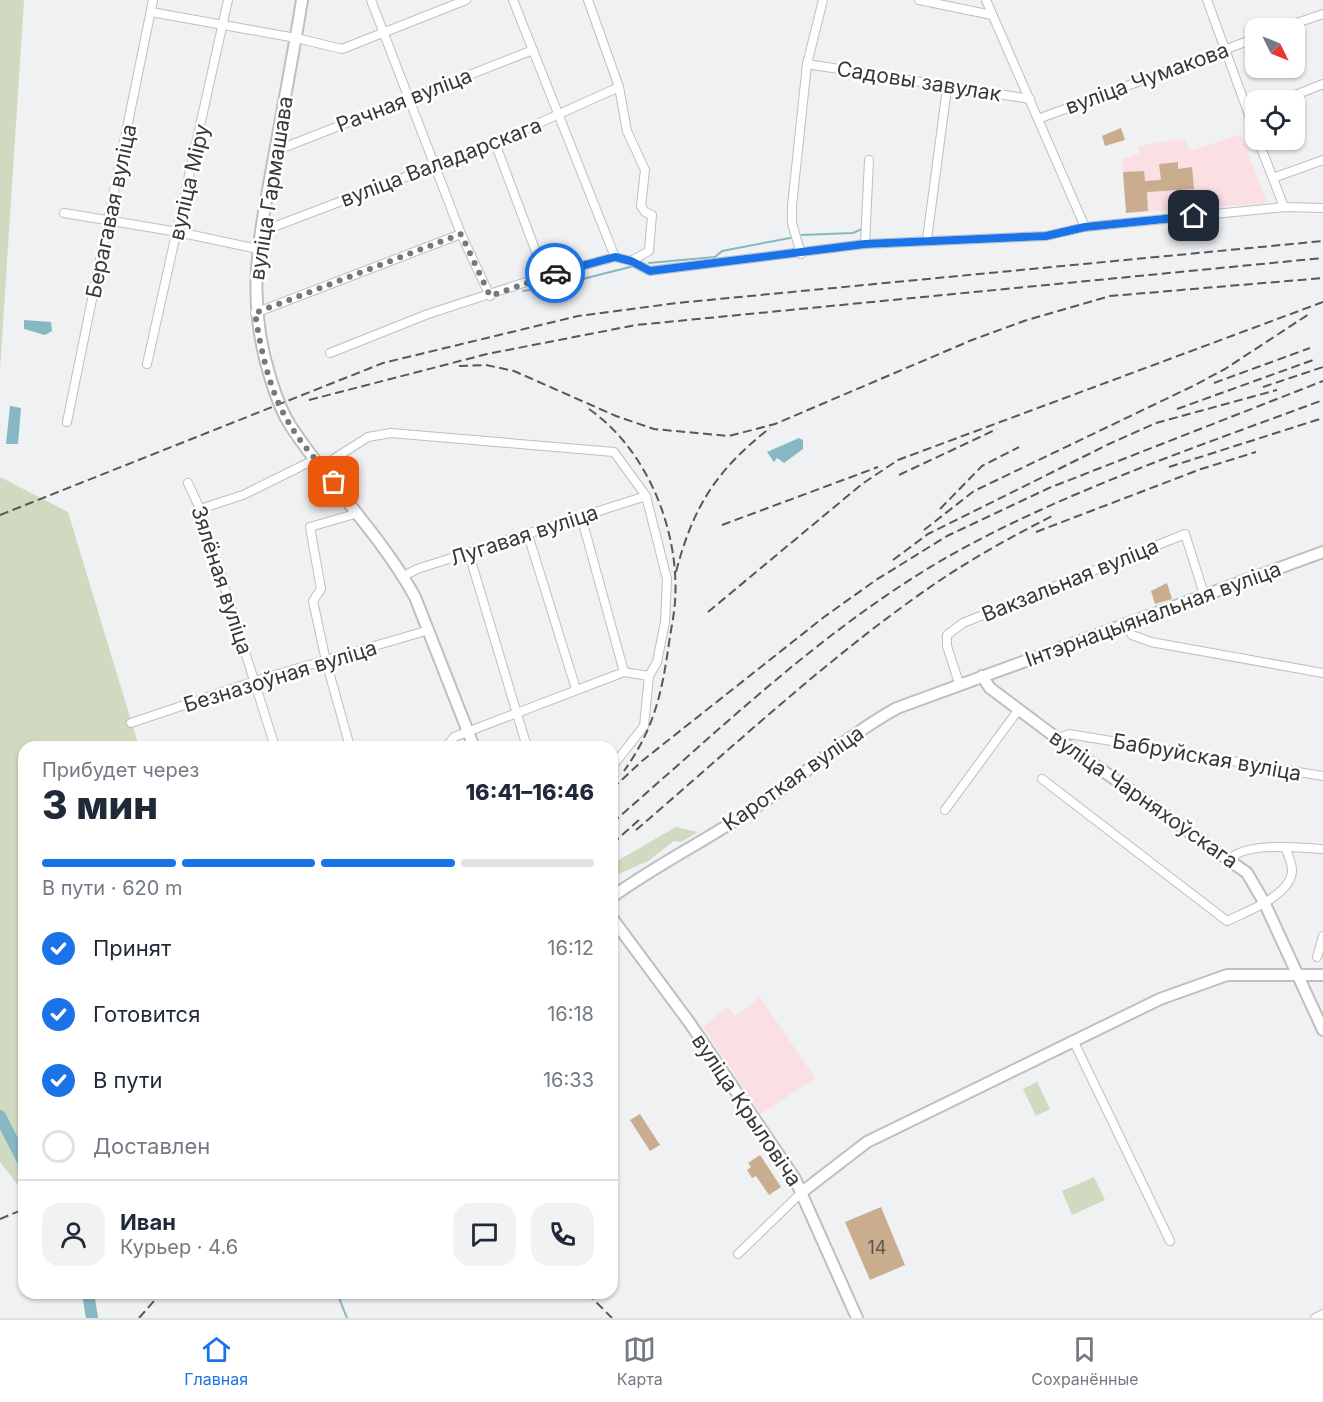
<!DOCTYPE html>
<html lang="ru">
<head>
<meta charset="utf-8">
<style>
	:root { --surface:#fff; --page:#f2f2f3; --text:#1f2937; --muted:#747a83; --line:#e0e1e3; --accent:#1a73e8 }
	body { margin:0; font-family:Inter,sans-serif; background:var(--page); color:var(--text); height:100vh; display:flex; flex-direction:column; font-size:22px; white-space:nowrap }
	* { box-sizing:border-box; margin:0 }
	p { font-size:20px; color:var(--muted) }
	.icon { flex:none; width:33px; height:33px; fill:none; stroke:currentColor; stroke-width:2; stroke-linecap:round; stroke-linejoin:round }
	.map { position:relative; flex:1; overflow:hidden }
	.side { position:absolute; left:18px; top:741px; width:600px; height:558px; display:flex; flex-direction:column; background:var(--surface); border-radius:18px; box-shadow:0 2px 4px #0004 }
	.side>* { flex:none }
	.needle { width:39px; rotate:133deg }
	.buttons { position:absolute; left:1245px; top:18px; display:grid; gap:12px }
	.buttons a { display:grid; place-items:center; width:60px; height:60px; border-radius:12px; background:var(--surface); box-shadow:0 2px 4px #0004; font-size:30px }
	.pin { position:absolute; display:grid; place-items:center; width:51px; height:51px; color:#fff; margin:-26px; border-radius:12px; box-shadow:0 3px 9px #0006 }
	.courier { position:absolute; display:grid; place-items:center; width:60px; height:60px; margin:-30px; border:4px solid #1a73e8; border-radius:50%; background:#fff; color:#222; box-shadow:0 2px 8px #0007 }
	.overview em { font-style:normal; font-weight:800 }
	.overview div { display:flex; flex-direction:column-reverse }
	.overview { display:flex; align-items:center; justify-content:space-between; height:102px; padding:0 24px }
	h1 { font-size:39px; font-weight:800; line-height:45px }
	.bar { display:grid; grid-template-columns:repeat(4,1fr); gap:9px 6px; align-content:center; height:72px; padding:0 24px }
	.bar i { height:8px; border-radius:4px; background:var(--line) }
	.bar .current { background:var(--accent) }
	.bar p { grid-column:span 4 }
	.line { display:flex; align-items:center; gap:15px; padding:0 24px; border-top:2px solid var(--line) }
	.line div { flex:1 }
	.round { display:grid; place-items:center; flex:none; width:63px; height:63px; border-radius:18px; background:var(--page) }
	ol { padding:0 24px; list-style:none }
	li { display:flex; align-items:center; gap:18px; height:66px }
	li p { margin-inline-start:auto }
	li .icon { padding:6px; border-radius:50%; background:var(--accent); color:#fff; stroke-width:4 }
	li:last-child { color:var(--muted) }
	li i { width:33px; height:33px; border:3px solid var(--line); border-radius:50% }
	.menu { display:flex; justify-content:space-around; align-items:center; height:84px; border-top:2px solid var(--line); background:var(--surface); font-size:16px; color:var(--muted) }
	.menu a { display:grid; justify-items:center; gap:3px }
	.menu .current { color:var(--accent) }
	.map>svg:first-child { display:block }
	.education { fill:#fadfe3 }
	.green { fill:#cfdac0 }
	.water { fill:#87b7c2 }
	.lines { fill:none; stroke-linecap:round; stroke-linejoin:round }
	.stream { stroke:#87b7c2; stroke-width:2 }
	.river { stroke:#87b7c2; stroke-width:12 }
	.building { fill:#caad8f }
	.minor-casing { stroke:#bebfc1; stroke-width:10 }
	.tertiary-casing { stroke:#bebfc1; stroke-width:14 }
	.secondary-casing { stroke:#bebfc1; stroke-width:14 }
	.minor { stroke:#fff; stroke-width:8 }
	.tertiary { stroke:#fff; stroke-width:10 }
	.secondary { stroke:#fff; stroke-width:10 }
	.rail { stroke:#575859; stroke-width:2; stroke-dasharray:9 4.5; stroke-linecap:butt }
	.done { stroke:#777979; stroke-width:6; stroke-dasharray:0 10.8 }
	.route { stroke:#1a73e8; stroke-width:8 }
	.labels { text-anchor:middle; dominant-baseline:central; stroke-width:5; stroke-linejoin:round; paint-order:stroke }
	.number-label { font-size:18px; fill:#5c554e }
	.street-label { font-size:21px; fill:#373838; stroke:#fff }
</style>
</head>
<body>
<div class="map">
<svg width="1323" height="1318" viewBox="0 0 1323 1318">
	<rect width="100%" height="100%" fill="#eff1f2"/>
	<g class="education">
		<polygon points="1241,134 1267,203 1126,213 1122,159 1140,153 1138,146 1184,139 1190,151"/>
		<polygon points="760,997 815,1078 761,1114 703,1027 727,1007 735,1016"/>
	</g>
	<g class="green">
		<polygon points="0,0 24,0 0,370"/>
		<polygon points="0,477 68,512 139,747 24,747 24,1187 21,1189 0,1162"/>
		<polygon points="676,827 698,832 681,842 674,841 648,861 612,877 612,864"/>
		<polygon points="1037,1082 1050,1109 1036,1116 1023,1089"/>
		<polygon points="1094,1177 1105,1200 1072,1215 1062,1191"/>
	</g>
	<g class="water">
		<polygon points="24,320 51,322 52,331 45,335 24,329"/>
		<polygon points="10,406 21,408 18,444 6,444"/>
		<polygon points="799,438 803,440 803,449 784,463 777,458 774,462 767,452"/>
	</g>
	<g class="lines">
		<g class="stream">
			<polyline points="802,235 853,233 864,228"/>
			<polyline points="649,263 715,257 722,251 790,238"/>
			<polyline points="523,291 555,286 634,266"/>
			<polyline points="337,1293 347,1318"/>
		</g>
		<g class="river">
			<polyline points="0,1116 24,1163"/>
			<polyline points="88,1293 92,1318"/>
		</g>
	</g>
	<g class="building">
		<polygon points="1121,128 1125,140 1105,146 1102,136"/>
		<polygon points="1178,162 1178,169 1192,167 1194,189 1147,192 1148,211 1126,213 1123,172 1144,171 1145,181 1161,180 1159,164"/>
		<polygon points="1167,583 1172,599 1155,604 1151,591"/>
		<polygon points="640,1114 660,1145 650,1151 630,1120"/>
		<polygon points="760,1155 781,1187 769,1195 756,1176 752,1178 747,1170 751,1167 748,1163"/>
		<polygon points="881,1207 905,1265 870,1280 845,1222"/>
	</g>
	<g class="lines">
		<g class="minor-casing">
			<g id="minor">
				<polyline points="371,0 461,234 490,296"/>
				<polyline points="513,0 615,257"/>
				<polyline points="588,0 619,87 627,131 645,170 641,206 645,212 652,215 649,251 631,261"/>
				<polyline points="919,0 992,15"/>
				<polyline points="986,0 1085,227"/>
				<polyline points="1207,0 1256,134"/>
				<polyline points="151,12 296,38 342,49 466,0"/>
				<polyline points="1282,28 1323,14"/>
				<polyline points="807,64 1030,99"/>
				<polyline points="1289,100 1288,98 1323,84"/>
				<polyline points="1038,119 1256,38"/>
				<polyline points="1258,140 1284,207"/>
				<polyline points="495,143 545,276"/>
				<polyline points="275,151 533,50"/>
				<polyline points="1273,178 1323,160"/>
				<polyline points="64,213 178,232 258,249"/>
				<polyline points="260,232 495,143 619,87"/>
				<polyline points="927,239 947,88"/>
				<polyline points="865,244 869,160"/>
				<polyline points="801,254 792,223 792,206 807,64 823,0"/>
				<polyline points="255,313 461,234"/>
				<polyline points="330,353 428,314 545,276 615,257 631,261 650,271 865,244 1046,236 1085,227 1284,207 1323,208"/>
				<polyline points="147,364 228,0"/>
				<polyline points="67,422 153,0"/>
				<polyline points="321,467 368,437 391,433 614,452 646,496 667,579 665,622 657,662 649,676 644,726 612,767"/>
				<polyline points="188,483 200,509 275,747"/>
				<polyline points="200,509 243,495 316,459"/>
				<polyline points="581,516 624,672"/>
				<polyline points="528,535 576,689"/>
				<polyline points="469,554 527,747"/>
				<polyline points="404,576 417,569 646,496"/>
				<polyline points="1125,625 1132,635 1151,642 1323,673"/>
				<polyline points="959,683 947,646 947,635 963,623 1185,534 1204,594"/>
				<polyline points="131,723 255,681 429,630"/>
				<polyline points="1058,739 1069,734 1323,776"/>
				<polyline points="350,747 326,661 313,601 321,589 310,527 358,513"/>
				<polyline points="446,747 454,737 624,672 649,676"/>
				<path d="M1042 779 1227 921C1246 912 1292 895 1292 870 1292 863 1288 854 1285 847"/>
				<polyline points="945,810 1019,709"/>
				<path d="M1229 860C1245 841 1300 848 1323 849"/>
				<polyline points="1317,957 1323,936"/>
				<polyline points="1073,1040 1170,1241"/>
				<polyline points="738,1254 802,1192"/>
				<polyline points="1315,1318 1323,1314"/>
			</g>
		</g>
		<g class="tertiary-casing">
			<g id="tertiary">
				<polyline points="982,676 990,688 1058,739 1247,873 1264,902 1323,1030"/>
				<path d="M612 897C659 863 711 838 759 805 806 774 848 735 897 708L1323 552"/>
				<polyline points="802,1192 867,1142 1160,999 1227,975 1323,975"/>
			</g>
		</g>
		<g class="secondary-casing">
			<g id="secondary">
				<path d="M302 0C294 51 284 101 275 152 260 235 244 296 271 380 276 396 281 411 290 425 329 485 381 535 415 597L474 747"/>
				<polyline points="612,918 689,1022 795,1179 857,1318"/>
			</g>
		</g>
		<use href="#minor" class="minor"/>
		<use href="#tertiary" class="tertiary"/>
		<use href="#secondary" class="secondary"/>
		<g class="rail">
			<polyline points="459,366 486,365 514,371 616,416 654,429 729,436 775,424 972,340 1024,321 1110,296 1323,278"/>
			<polyline points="1214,383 1310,348"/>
			<polyline points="1263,387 1323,367"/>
			<polyline points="309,400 487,354 636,325 1323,258"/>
			<path d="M589 409C648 450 680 532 675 602 674 616 671 629 669 643 662 693 654 729 624 771"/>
			<polyline points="1177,409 1313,360"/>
			<polyline points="1169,467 1323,418"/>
			<polyline points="899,475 997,429"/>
			<polyline points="940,509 982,466 1019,447"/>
			<polyline points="0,515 383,363 578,316 677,303 1323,241"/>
			<polyline points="722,525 878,467"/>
			<polyline points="924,530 974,491 1193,386 1225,369 1309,314"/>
			<polyline points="1036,532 1201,469 1256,452"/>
			<polyline points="893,560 928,534 1109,444 1156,423 1277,390"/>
			<path d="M676 572C693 507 716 470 770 428"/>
			<polyline points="708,612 862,484 898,460 1323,302"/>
			<polyline points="612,789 642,761 824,617 876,580 947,536 1049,488 1323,381"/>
			<path d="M612 823C722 728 830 622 958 551 1071 489 1202 445 1323 400"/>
			<path d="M636 830C733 747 834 652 939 581 976 556 1015 535 1054 515"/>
			<polyline points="612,844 639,820"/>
			<polyline points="0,1219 24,1209"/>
			<polyline points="587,1293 612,1318"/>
			<polyline points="139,1318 161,1293"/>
		</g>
	</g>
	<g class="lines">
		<path class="done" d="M334 482C319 463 301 444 289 423 269 391 261 350 255 313L461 234 490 296 555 273"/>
		<polyline class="route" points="555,273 615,257 631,261 650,271 865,244 1046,236 1085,227 1194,216"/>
	</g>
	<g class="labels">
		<g class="number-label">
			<text x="877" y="1247">14</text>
		</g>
		<g class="street-label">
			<text transform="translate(1147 78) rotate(-20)">вуліца Чумакова</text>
			<text transform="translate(919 81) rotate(9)">Садовы завулак</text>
			<text transform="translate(404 100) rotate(-21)">Рачная вуліца</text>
			<text transform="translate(441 162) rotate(-21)">вуліца Валадарскага</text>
			<text transform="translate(189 182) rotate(-77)">вуліца Міру</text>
			<text transform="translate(271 188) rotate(-81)">вуліца Гармашава</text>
			<text transform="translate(111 211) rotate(-78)">Берагавая вуліца</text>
			<text transform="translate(524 535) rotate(-18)">Лугавая вуліца</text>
			<text transform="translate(222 580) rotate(72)">Зялёная вуліца</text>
			<text transform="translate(1070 580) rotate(-22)">Вакзальная вуліца</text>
			<text transform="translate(1153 614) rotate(-20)">Інтэрнацыянальная вуліца</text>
			<text transform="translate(280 676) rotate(-17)">Безназоўная вуліца</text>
			<text transform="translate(1207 757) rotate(10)">Бабруйская вуліца</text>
			<text transform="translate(793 778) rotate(-35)">Кароткая вуліца</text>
			<text transform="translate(1144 799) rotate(35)">вуліца Чарняхоўскага</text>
			<text transform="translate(747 1110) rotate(56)">вуліца Крыловіча</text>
		</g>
	</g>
</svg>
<div class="buttons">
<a><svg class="needle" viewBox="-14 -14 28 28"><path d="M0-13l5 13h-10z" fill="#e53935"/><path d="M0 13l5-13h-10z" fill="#747a83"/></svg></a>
<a><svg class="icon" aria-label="locate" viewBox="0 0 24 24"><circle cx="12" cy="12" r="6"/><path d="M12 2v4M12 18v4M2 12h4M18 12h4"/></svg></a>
</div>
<div class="pin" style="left:334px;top:482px;background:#ea580c"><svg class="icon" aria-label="bag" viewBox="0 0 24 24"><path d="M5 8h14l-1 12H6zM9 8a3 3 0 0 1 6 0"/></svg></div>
<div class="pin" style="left:1194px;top:216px;background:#1f2937"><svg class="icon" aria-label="home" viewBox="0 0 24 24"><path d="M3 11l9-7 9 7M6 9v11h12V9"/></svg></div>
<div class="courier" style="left:555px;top:273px"><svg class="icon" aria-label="car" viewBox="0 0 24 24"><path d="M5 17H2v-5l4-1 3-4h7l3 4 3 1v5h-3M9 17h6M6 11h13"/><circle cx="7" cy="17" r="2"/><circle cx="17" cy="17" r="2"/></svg></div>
<section class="side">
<div class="overview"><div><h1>3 мин</h1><p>Прибудет через</p></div><em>16:41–16:46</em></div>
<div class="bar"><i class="current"></i><i class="current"></i><i class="current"></i><i></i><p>В пути · 620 m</p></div>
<ol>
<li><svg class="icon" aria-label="check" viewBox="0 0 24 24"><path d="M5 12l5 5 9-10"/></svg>Принят<p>16:12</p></li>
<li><svg class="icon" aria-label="check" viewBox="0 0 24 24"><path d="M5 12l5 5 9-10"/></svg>Готовится<p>16:18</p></li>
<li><svg class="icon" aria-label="check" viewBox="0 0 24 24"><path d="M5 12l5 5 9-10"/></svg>В пути<p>16:33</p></li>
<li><i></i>Доставлен</li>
</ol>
<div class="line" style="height:108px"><a class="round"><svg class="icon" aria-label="person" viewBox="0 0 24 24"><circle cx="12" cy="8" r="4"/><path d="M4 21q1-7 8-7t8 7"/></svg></a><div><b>Иван</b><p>Курьер · 4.6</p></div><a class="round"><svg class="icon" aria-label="chat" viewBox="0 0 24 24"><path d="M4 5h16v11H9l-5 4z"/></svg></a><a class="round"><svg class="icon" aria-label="phone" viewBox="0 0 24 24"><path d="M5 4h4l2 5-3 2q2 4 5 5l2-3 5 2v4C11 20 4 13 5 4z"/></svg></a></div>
</section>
</div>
<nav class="menu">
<a class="current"><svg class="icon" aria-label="home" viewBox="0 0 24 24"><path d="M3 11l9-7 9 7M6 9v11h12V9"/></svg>Главная</a>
<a><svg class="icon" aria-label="map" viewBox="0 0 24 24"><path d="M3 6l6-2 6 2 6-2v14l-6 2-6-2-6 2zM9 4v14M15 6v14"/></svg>Карта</a>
<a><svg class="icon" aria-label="saved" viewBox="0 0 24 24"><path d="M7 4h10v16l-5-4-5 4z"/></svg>Сохранённые</a>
</nav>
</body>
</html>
